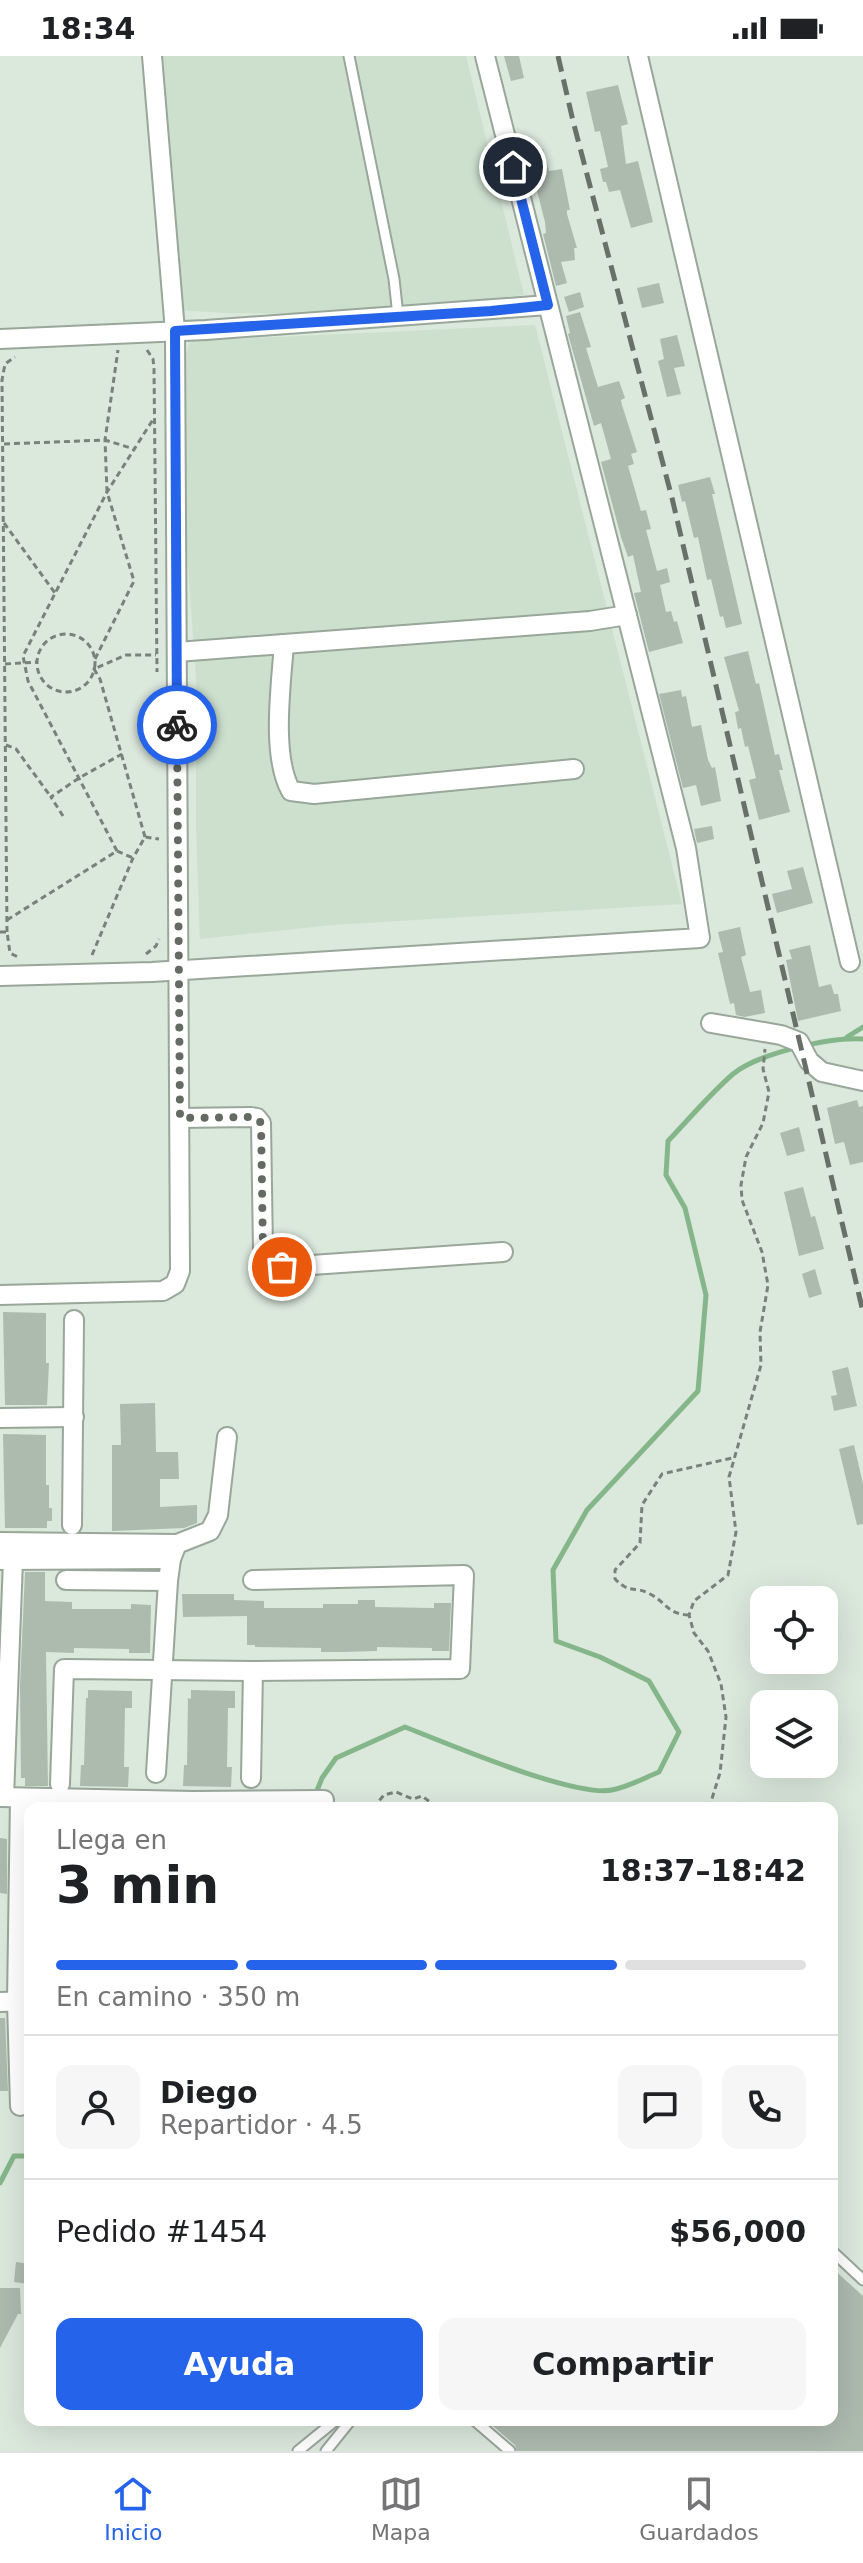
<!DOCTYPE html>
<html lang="es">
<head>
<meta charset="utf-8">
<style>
	:root { --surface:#fff; --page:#f6f6f6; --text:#202124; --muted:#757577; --line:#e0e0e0; --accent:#2563eb }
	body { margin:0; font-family:"DejaVu Sans",sans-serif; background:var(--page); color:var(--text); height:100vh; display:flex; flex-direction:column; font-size:30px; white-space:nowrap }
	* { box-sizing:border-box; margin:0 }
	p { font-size:26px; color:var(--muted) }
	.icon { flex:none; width:44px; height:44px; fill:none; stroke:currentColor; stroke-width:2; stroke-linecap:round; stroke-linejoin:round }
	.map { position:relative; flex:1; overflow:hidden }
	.sheet { position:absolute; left:24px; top:1746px; width:814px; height:624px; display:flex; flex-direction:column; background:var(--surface); border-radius:16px; box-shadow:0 8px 32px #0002 }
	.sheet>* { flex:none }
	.fabs { position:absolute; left:750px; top:1530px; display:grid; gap:16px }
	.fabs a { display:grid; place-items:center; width:88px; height:88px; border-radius:16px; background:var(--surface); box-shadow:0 8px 32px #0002; font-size:40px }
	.pin { position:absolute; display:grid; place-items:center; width:68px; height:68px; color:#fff; margin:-34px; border:4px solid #fff; border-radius:50%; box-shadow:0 2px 8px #0007 }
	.courier { position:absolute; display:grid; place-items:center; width:80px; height:80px; margin:-40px; border:6px solid #2563eb; border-radius:50%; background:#fff; color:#222; box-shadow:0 2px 10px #0007 }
	.headline em { font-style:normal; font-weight:700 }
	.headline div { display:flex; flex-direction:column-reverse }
	.headline { display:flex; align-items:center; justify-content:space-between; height:136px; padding:0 32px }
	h1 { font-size:52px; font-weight:700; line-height:60px }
	.bar { display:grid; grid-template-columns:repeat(4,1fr); gap:12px 8px; align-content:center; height:96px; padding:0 32px }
	.bar i { height:10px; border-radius:6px; background:var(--line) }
	.bar .current { background:var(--accent) }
	.bar p { grid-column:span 4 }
	.line { display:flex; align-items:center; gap:20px; padding:0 32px; border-top:2px solid var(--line) }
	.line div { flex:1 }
	.round { display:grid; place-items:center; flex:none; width:84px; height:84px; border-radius:16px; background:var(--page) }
	.cta { display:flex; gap:16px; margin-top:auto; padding:16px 32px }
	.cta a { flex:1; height:92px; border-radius:16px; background:var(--accent); color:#fff; font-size:32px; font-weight:700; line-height:92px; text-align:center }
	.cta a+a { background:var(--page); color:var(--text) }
	.status { display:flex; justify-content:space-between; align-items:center; height:56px; padding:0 40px; background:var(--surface); direction:ltr }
	.status svg { height:22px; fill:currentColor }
	.dock { display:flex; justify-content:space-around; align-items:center; height:112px; border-top:2px solid var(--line); background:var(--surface); font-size:22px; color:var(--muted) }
	.dock a { display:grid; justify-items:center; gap:4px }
	.dock .current { color:var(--accent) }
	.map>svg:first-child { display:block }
	.built { fill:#cde0ce }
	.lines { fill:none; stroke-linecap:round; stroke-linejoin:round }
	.stream { stroke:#85b68a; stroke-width:5 }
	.building { fill:#adbaae }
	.lane-casing { stroke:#99a69a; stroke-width:13 }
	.street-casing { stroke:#99a69a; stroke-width:22 }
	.path { stroke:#798279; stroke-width:3; stroke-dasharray:6 4; stroke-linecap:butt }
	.lane { stroke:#fff; stroke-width:9 }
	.street { stroke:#fff; stroke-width:18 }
	.rail { stroke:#687069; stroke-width:5; stroke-dasharray:16 8; stroke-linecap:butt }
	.done { stroke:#636b63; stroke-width:8; stroke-dasharray:0 14.4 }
	.route { stroke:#2563eb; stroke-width:10 }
</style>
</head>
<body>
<div class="status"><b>18:34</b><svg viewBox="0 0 49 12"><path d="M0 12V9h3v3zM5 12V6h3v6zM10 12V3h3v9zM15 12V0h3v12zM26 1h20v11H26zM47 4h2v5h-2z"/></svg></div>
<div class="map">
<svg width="863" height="2395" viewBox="0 0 863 2395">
	<rect width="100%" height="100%" fill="#dbe8dc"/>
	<g class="built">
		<polygon points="163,0 466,0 524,239 350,258 224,257 179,254"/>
		<polygon points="535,269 682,848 333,869 200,883 196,776 196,623 187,494 185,412 186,298 190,285"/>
	</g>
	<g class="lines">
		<g class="stream">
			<polyline points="847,981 863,971"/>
			<path d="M316 1737 322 1722 336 1702 405 1671C446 1687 575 1742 612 1734 628 1731 644 1722 659 1716L679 1676 649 1625 600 1601 556 1585 553 1514 587 1454 698 1335 706 1239 685 1152 666 1119 668 1085C689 1063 710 1038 733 1018 759 997 830 981 863 983"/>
			<polyline points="0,2127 14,2100 30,2100"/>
		</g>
	</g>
	<g class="building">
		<polygon points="504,0 519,0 524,22 511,25"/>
		<polygon points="618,29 628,68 621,70 626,108 638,105 653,166 631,172 620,134 609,136 606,126 603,126 600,113 608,111 600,75 595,76 586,36"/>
		<polygon points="543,93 549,115 562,113 570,154 567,154 567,158 577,192 574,192 575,204 561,206 567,227 556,230 543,178 546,177 545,166 536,131 531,132 528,118 531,118 526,98"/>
		<polygon points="659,227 664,247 642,252 637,232"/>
		<polygon points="580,236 584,251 569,256 564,241"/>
		<polygon points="580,256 591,291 586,292 598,331 619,325 625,342 621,344 622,349 637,396 631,398 634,408 628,410 641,455 646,454 651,473 646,474 657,515 667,512 670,526 660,529 666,556 671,555 674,566 677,565 683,587 649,596 634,537 641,536 633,499 628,501 621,481 601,406 611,403 601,367 594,370 568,278 570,277 566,260"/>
		<polygon points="677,279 685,310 674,312 681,338 667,341 658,305 664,303 660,283"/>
		<polygon points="710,421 715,438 712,438 742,568 726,572 723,560 720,561 711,523 707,524 698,481 694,482 685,445 682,446 678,429"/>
		<polygon points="748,595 756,628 759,627 775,699 779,698 783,714 779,714 790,756 759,764 749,724 756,722 748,690 745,691 741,672 738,673 735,656 739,655 724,601"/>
		<polygon points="681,634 682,641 686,640 692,671 701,669 708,704 712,712 715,711 721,745 701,750 696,729 683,732 659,638"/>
		<polygon points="712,770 714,783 697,787 694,773"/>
		<polygon points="803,811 813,847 777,857 772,838 792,833 787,815"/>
		<polygon points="740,871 746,899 741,901 750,936 761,934 765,957 744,961 736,959 734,947 730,948 718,897 723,896 718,876"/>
		<polygon points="810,889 819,931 831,928 834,938 838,938 841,955 798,965 786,904 792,903 789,894"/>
		<polygon points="857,1044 859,1051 863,1050 863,1106 850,1109 844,1086 835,1088 827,1052"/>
		<polygon points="799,1071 805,1095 787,1100 780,1077"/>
		<polygon points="803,1131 811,1161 815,1160 824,1193 799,1200 784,1136"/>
		<polygon points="815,1213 822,1238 809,1242 802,1218"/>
		<polygon points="3,1256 46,1257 46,1307 49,1307 47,1349 5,1349"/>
		<polygon points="848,1311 857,1350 834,1355 831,1340 837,1339 832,1315"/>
		<polygon points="155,1347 156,1396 178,1396 179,1423 160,1423 160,1451 197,1449 197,1467 184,1472 112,1475 112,1389 121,1389 120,1348"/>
		<polygon points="3,1378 46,1379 46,1429 49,1429 49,1452 52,1452 52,1465 47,1465 47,1472 5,1472"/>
		<polygon points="854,1389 863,1428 863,1468 857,1469 839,1393"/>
		<polygon points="25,1516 45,1516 45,1545 72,1546 72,1553 131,1553 131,1548 151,1549 150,1597 129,1597 129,1593 74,1592 74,1597 46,1596 48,1730 25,1730 25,1722 21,1722 20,1629"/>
		<polygon points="182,1538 234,1538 234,1544 264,1545 264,1552 323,1552 323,1548 358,1548 358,1544 375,1544 375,1551 434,1552 434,1547 451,1547 449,1595 432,1595 432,1592 377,1591 377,1595 342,1596 321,1596 321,1592 255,1591 255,1589 247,1589 247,1560 183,1561"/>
		<polygon points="88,1634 132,1635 132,1652 125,1652 124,1711 129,1711 128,1731 80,1730 81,1709 84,1709 86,1642 88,1642"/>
		<polygon points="191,1634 235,1635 235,1652 228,1652 227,1711 232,1711 231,1731 183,1730 184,1709 187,1709 188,1642 191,1643"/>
		<polygon points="0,1782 7,1783 7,1838 0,1837"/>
		<polygon points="0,1962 5,1962 8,2035 0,2035"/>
		<polygon points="16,2206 30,2208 28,2228 14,2226"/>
		<polygon points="832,2212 863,2240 863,2395 517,2395 515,2389 486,2364 832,2364"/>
		<polygon points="0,2232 20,2232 21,2258 18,2258 0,2292"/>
	</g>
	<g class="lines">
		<g class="lane-casing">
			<g id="lane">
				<polyline points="349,0 394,223 398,260"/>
				<polyline points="832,2195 863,2224"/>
				<polyline points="474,2364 510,2395"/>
				<polyline points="298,2395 336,2364"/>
				<polyline points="326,2395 351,2364"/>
			</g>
		</g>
		<g class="street-casing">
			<g id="street">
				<polyline points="638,0 850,906"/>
				<polyline points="0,283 206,274 548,249"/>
				<polyline points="284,588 590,565 627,559"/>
				<path d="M177 596 284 588C281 629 271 700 291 735L314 738 574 713"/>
				<polyline points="0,920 152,916 700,882 686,792 485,0"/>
				<polyline points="711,967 781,979 799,986 809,1005 822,1016 863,1025"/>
				<path d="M180 1062 251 1061 257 1062 261 1067 263 1194C267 1206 270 1209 282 1211L503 1196"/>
				<polyline points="0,1239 163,1235 175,1228 180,1215 175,275 152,0"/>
				<polyline points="0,1362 74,1361"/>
				<polyline points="72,1469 74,1264"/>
				<polyline points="0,1486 177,1488"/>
				<polyline points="0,1504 171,1503"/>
				<polyline points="66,1524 168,1525"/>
				<polyline points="156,1717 168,1525 171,1503 177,1488 210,1475 218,1459 227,1381"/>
				<polyline points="251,1722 253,1615"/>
				<polyline points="60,1728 64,1613 253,1615 460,1613 464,1519 253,1524"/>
				<polyline points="0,1741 193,1745 324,1744"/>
				<polyline points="4,1741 13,1504"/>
				<polyline points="0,1946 30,1945"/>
				<polyline points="20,2050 17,1946 20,1742"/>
			</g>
		</g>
		<g class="path">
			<polyline points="147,294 153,303 154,312 157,616"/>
			<polyline points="4,388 105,384 134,393"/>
			<polyline points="4,467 55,537"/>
			<circle cx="66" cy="607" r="29"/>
			<polyline points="95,603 134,525 107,436 105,384 118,294"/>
			<polyline points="5,608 37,606"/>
			<polyline points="6,689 16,693 51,741"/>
			<polyline points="63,760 51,741 79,722 122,698"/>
			<polyline points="145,781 100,623 94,613 126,599 156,599"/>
			<polyline points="117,795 28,625 23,600 107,436 154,362"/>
			<polyline points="7,864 117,795 133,802"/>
			<polyline points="0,876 7,876 10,897 18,901"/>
			<polyline points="7,876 2,324 5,308 15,301"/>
			<polyline points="146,898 156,890 159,883"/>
			<polyline points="92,899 133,802 145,781 159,783"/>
			<path d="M689 1559C667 1558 666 1546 650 1538 634 1529 631 1539 615 1523V1514L640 1487 642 1449 662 1418 732 1402"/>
			<polyline points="373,1752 384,1739 396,1736 413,1743 422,1740 438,1752"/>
			<polyline points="709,1752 720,1717 726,1661 721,1628 708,1595 694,1577 689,1559 694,1545 728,1519 736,1476 729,1421 761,1309 760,1276 768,1229 762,1196 742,1144 741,1129 746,1101 763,1067 769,1036 763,1013 765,993"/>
		</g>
		<use href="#lane" class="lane"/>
		<use href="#street" class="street"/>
		<polyline class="rail" points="558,0 573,65 672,442 863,1256"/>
	</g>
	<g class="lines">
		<path class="done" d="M177 669 180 1062 251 1061 257 1062 261 1067 263 1194C267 1206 270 1209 282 1211"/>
		<polyline class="route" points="177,669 175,275 491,255 548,249 513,111"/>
	</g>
</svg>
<div class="fabs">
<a><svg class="icon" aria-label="locate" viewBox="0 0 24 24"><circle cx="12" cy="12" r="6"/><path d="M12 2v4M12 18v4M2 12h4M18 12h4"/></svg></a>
<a><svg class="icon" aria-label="layers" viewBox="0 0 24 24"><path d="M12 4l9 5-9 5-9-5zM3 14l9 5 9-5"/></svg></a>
</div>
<div class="pin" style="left:282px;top:1211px;background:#ea580c"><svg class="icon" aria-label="bag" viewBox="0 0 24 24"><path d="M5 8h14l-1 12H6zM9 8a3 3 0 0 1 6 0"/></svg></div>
<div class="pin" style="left:513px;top:111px;background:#1f2937"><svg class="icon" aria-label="home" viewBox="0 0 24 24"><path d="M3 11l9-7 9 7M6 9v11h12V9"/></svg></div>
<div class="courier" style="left:177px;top:669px"><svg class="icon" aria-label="bike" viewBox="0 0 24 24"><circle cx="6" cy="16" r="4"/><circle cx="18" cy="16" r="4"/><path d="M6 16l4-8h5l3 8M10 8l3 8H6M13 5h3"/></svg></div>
<section class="sheet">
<div class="headline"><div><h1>3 min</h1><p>Llega en</p></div><em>18:37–18:42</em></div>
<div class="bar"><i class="current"></i><i class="current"></i><i class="current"></i><i></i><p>En camino · 350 m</p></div>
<div class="line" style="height:144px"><a class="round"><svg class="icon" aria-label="person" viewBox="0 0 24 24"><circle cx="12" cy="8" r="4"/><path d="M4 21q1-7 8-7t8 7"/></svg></a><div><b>Diego</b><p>Repartidor · 4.5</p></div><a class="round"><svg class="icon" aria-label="chat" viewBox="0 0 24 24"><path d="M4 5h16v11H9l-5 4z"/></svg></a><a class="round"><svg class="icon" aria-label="phone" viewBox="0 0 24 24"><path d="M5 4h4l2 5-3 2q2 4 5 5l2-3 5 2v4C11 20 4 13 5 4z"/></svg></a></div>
<div class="line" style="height:104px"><div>Pedido #1454</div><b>$56,000</b></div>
<div class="cta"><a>Ayuda</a><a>Compartir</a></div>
</section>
</div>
<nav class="dock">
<a class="current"><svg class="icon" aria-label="home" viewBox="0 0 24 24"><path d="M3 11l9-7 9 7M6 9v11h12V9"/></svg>Inicio</a>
<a><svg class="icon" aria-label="map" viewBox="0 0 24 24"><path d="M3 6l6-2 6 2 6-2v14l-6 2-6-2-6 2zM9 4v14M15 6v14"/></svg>Mapa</a>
<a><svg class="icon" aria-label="saved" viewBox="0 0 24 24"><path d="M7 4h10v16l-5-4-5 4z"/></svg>Guardados</a>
</nav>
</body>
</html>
